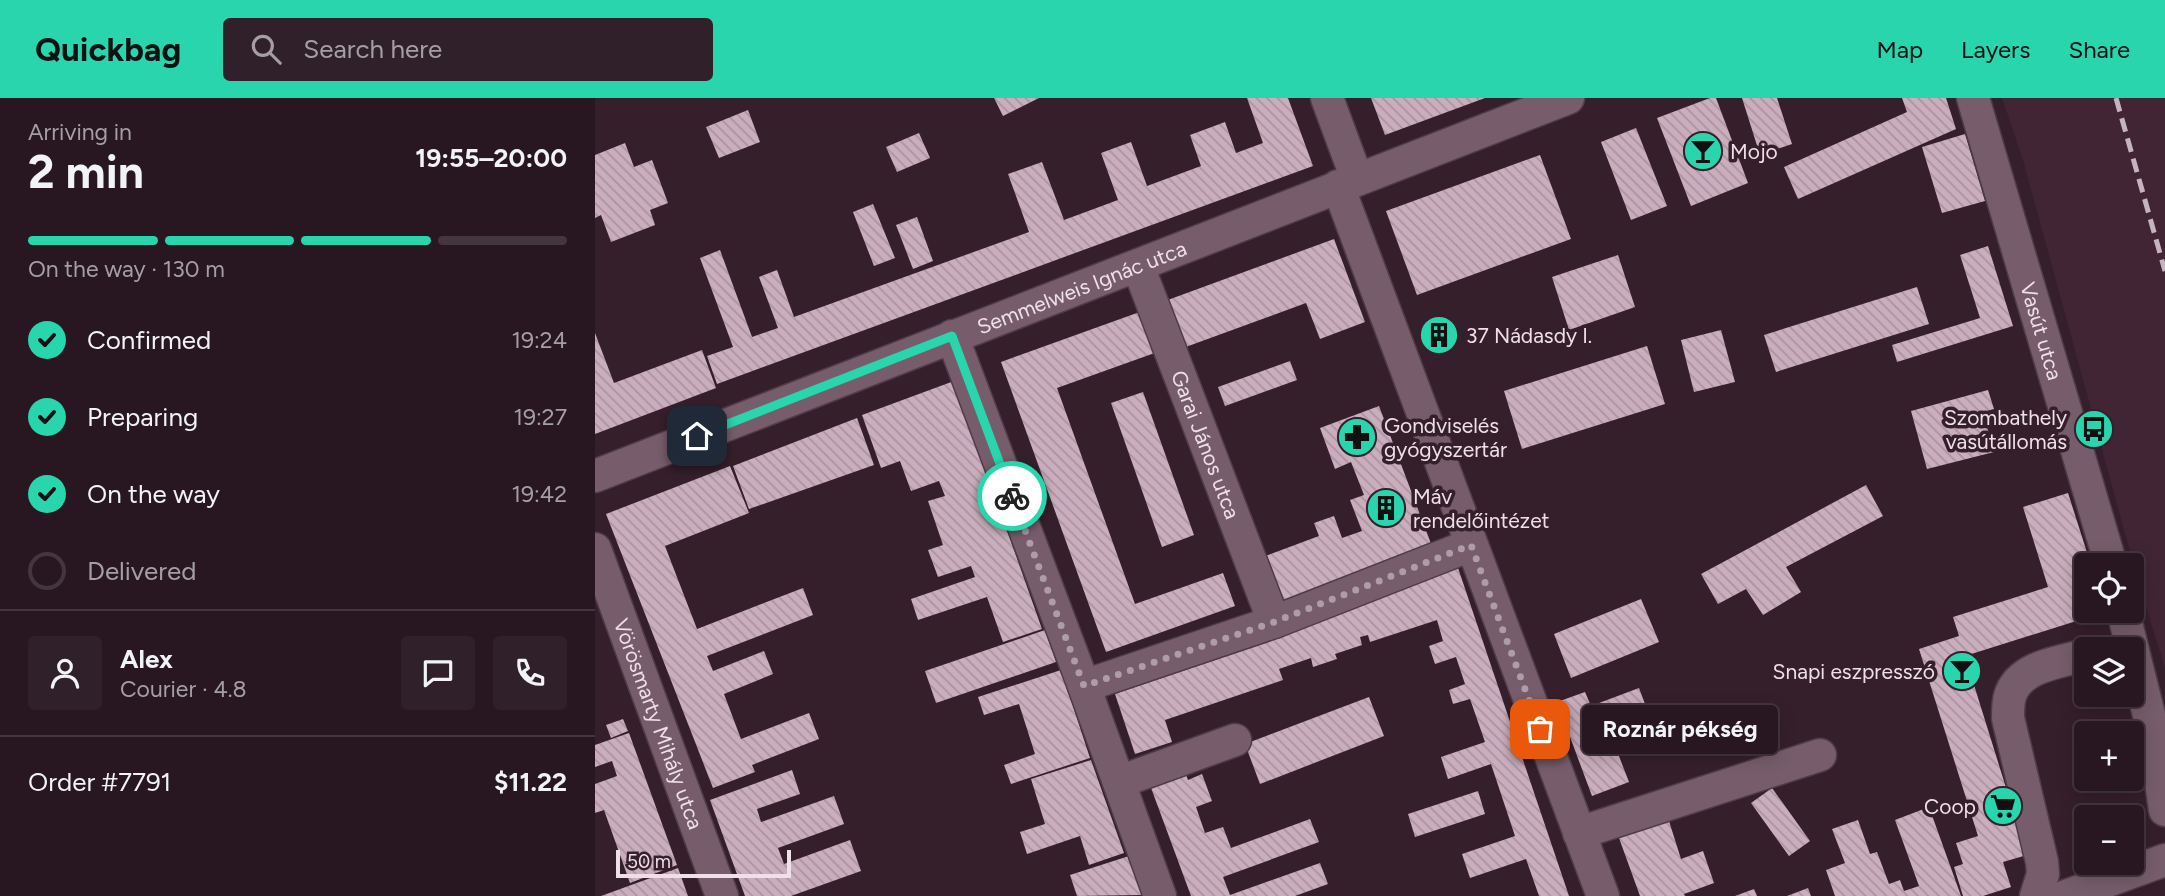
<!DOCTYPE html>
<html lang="en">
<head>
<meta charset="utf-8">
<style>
	:root { --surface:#281720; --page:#302029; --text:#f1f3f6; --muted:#a59fa5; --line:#44363e; --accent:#28d5ad }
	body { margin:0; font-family:Figtree,sans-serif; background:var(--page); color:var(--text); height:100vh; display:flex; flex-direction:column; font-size:26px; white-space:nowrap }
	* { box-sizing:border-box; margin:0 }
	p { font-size:23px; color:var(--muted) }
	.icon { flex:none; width:38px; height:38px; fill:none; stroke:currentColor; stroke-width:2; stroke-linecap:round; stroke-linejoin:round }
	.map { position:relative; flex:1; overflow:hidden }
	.sheet { display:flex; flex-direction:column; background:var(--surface); width:595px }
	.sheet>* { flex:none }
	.fabs { position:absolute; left:1479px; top:455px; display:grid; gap:14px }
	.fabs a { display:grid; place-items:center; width:70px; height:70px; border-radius:7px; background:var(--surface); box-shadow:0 4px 18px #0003,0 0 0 2px var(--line); font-size:35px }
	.scale { position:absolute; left:21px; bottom:18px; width:175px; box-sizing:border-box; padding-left:7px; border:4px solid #efe0e8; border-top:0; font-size:19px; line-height:24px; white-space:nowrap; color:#efe0e8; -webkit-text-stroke:5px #351f2b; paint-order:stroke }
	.pin { position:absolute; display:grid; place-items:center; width:60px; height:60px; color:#fff; margin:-30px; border-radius:14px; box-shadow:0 4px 10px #0006 }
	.courier { position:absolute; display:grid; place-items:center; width:70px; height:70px; margin:-35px; border:5px solid #28d5ad; border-radius:50%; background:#fff; color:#222; box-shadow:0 2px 9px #0007 }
	.bubble { position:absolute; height:49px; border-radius:7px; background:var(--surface); box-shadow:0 4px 18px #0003,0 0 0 2px var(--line); font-size:23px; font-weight:700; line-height:49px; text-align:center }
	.head em { font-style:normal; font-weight:700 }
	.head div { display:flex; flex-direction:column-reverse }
	.head { display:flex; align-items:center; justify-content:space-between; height:119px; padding:0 28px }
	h1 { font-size:46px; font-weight:700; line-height:52px }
	.bar { display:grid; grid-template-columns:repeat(4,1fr); gap:10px 7px; align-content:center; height:84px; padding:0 28px }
	.bar i { height:9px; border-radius:5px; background:var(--line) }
	.bar .current { background:var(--accent) }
	.bar p { grid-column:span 4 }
	.line { display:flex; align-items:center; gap:18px; padding:0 28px; border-top:2px solid var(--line) }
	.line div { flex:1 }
	.round { display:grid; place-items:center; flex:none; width:74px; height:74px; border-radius:7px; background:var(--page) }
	ol { padding:0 28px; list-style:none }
	li { display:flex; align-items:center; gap:21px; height:77px }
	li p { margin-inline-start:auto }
	li .icon { padding:7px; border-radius:50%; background:var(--accent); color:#111; stroke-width:4 }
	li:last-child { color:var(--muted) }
	li i { width:38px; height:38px; border:4px solid var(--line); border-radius:50% }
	header { display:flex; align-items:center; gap:42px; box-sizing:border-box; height:98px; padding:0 35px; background:var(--accent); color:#111 }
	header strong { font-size:33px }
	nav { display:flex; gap:38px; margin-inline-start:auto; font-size:24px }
	.search { width:490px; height:63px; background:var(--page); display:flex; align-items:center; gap:18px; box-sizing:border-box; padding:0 24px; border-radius:7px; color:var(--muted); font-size:26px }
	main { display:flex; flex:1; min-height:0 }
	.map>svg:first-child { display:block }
	.built { fill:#412535 }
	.building { fill:url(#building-back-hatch) }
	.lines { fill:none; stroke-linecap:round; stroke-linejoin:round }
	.minor-casing { stroke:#4f3c47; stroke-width:35 }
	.minor { stroke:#775d6b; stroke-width:32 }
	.rail { stroke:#c5b4bd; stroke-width:5; stroke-dasharray:14 7; stroke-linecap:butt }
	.done { stroke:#ae9ca6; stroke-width:7; stroke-dasharray:0 12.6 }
	.route { stroke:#28d5ad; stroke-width:9 }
	.labels { text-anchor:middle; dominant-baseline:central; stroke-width:7; stroke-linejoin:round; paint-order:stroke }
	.poi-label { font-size:21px; fill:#efe0e8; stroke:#351f2b; text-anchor:start }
	.street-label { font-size:21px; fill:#efe0e8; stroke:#351f2b }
</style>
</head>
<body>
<header>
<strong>Quickbag</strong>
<div class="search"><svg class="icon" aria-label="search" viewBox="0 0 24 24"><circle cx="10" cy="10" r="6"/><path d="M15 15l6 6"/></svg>Search here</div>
<nav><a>Map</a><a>Layers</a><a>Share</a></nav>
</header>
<main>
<section class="sheet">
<div class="head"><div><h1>2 min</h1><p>Arriving in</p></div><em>19:55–20:00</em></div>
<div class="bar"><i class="current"></i><i class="current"></i><i class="current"></i><i></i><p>On the way · 130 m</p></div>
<ol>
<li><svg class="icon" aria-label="check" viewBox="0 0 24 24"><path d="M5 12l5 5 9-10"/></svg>Confirmed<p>19:24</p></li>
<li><svg class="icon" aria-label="check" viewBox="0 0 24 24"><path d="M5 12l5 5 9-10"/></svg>Preparing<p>19:27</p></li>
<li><svg class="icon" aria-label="check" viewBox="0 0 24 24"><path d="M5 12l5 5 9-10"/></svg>On the way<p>19:42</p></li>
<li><i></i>Delivered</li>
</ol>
<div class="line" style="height:126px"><a class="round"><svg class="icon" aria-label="person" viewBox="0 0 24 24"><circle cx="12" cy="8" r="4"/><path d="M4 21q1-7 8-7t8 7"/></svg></a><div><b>Alex</b><p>Courier · 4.8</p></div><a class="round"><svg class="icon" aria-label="chat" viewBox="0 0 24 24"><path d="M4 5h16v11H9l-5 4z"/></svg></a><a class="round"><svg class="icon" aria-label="phone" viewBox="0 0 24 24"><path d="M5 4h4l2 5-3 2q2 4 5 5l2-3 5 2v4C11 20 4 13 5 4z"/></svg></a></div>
<div class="line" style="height:91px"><div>Order #7791</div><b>$11.22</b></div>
</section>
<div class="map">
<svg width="1570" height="798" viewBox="0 0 1570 798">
	<defs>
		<pattern id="building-back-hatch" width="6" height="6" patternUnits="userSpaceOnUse" patternTransform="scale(1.75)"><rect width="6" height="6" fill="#cbaebd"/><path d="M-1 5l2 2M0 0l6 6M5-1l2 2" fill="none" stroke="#aa939f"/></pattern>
	</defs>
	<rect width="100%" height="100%" fill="#351f2b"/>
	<polygon class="built" points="1407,0 1570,0 1570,571 1540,472 1428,62"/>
	<g class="building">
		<polygon points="399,0 444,0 408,18"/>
		<polygon points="652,0 693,0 718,68 122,286 112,258 138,249 105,160 125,152 157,239 183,230 164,179 182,172 199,219 434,134 413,76 447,64 469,122 523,102 506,55 536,44 552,88 606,68 595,37 630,24 641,55 668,45"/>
		<polygon points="776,0 890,0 790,37"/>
		<polygon points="1115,0 1121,0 1153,85 1096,108 1062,20"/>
		<polygon points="1147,0 1182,0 1197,46 1165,57"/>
		<polygon points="1307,0 1351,0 1361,31 1203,101 1189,69 1312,14"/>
		<polygon points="153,12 165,44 124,60 111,29"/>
		<polygon points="1041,30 1072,108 1036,122 1006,44"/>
		<polygon points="324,35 335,60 302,74 291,49"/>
		<polygon points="1370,36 1390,103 1347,115 1327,49"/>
		<polygon points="30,45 39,69 57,62 73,105 55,112 60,127 16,144 6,117 0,120 0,57"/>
		<polygon points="945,57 976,141 822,197 791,113"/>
		<polygon points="278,106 300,160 279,168 258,114"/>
		<polygon points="322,119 338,163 318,171 301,127"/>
		<polygon points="739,141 770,224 725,241 711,205 588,250 570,203"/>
		<polygon points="1393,148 1418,228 1302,264 1297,247 1385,220 1365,157"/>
		<polygon points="1023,157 1040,209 974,232 957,179"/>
		<polygon points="1322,189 1334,226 1181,274 1169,237"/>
		<polygon points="553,211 568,252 462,290 540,506 628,475 640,508 511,554 406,264"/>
		<polygon points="851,221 859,246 838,252 830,228"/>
		<polygon points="1126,232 1140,284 1099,294 1086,242"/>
		<polygon points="0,235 19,285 107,252 121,290 0,336"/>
		<polygon points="1052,248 1070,306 927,351 909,293"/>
		<polygon points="695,263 702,282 630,308 623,289"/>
		<polygon points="359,283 447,531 408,544 392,499 323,522 316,501 380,479 376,468 343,479 333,452 348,447 333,403 350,398 344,383 316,393 305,363 286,370 267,317"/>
		<polygon points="1393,292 1399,311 1388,314 1399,354 1332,371 1316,313"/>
		<polygon points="548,294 599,437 567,449 516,305"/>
		<polygon points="784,308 838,451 683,509 665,460 724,438 719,425 739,418 747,440 767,433 755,402 769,397 756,364 740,371 725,330"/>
		<polygon points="262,320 279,367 154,411 138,368"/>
		<polygon points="135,368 154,415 70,448 102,531 208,490 218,517 112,558 118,573 169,553 178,576 129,596 146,641 214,615 224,641 157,667 160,674 118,690 11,416"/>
		<polygon points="1271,387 1288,418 1191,469 1206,494 1168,517 1151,491 1123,506 1106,476"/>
		<polygon points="1473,395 1496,467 1491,467 1491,513 1513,513 1370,558 1432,757 1408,764 1416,789 1388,798 1368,798 1359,769 1368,766 1361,745 1383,738 1324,551 1364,538 1358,519 1453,489 1428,409"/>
		<polygon points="861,464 974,798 944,798 931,761 875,780 867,756 920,738 896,666 853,681 846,659 890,644 875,601 858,606 854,592 870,586 861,559 840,566 834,548 848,543 842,522 775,544 773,537 765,539 767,547 740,556 742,561 718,569 716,560 684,571 688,582 570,622 577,644 540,656 520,596 658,549 655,538"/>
		<polygon points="1046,501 1064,544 976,580 959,536"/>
		<polygon points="450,532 461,564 341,605 330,573"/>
		<polygon points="466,572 495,660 416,686 409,667 440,656 424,606 389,617 383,599"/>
		<polygon points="1044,590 1062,638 1022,653 1034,684 997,698 962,604 990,594 996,608"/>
		<polygon points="774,599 789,638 665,686 650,646"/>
		<polygon points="28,621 33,633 16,640 11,627"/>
		<polygon points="34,635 82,767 35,785 9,712 0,715 0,686 22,678 17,663 0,669 0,647"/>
		<polygon points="496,662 529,755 494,767 485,738 432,756 425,734 450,726 436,681"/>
		<polygon points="587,666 593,682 607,676 617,703 601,709 610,735 628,729 636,750 715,721 724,744 628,779 635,797 725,765 733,786 700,798 596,798 552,679"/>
		<polygon points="197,672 205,696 162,711 166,724 239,698 249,726 183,750 189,766 255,742 266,773 196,798 150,798 115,702"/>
		<polygon points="1177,690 1215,743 1194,758 1156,705"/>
		<polygon points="883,693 890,716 820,739 813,716"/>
		<polygon points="1334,709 1366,798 1240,798 1231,772 1250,765 1237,731 1263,722 1275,756 1282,754 1294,786 1305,782 1309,793 1324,788 1300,722"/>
		<polygon points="1074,723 1086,761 1108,753 1119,785 1089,796 1090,798 1045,798 1024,740"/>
		<polygon points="534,758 547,797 482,798 475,777"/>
		<polygon points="83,770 93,798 6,798"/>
		<polygon points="1213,790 1216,798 1192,798"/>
		<polygon points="1159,791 1162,798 1140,798"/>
	</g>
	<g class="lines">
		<g class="minor-casing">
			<g id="minor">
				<polyline points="732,0 762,81"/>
				<path id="s1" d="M1378 0 1516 467"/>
				<polyline points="743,88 1008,798"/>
				<path id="s2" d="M543 168 679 524"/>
				<polyline points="357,238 489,588 565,798"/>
				<path id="s3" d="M0 378 973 0"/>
				<path id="s4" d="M0 451 127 798"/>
				<polyline points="1528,513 1560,641 1570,712"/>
				<polyline points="489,588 679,524 876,447"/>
				<polyline points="524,684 640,642"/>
				<polyline points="984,735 1225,657"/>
				<path d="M1441 798 1448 776 1447 764 1413 620C1413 613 1413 604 1415 598 1424 568 1465 564 1491 557"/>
				<polyline points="1471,798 1570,762"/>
			</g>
		</g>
		<use href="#minor" class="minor"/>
		<polyline class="rail" points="1521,0 1570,173"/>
	</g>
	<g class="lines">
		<polyline class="done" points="417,398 489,588 679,524 876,447 945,631"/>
		<polyline class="route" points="102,338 357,238 417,398"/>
	</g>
	<defs>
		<g id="bar-disc" transform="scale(2.0125)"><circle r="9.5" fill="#28d5ad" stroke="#351f2b"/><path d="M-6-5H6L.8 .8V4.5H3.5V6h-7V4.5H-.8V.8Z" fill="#111"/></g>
		<g id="building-disc" transform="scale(2.0125)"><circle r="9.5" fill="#28d5ad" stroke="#351f2b"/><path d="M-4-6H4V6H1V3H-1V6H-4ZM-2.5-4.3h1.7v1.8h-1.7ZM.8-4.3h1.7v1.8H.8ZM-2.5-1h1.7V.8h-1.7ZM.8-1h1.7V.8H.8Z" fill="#111"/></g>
		<g id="bus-disc" transform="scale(2.0125)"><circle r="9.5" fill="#28d5ad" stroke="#351f2b"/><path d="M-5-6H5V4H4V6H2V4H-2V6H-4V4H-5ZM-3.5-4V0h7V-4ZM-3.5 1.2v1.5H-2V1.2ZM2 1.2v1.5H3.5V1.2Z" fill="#111"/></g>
		<g id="pharmacy-disc" transform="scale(2.0125)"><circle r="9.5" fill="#28d5ad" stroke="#351f2b"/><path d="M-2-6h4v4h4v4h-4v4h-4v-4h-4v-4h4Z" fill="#111"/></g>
		<g id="supermarket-disc" transform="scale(2.0125)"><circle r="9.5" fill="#28d5ad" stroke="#351f2b"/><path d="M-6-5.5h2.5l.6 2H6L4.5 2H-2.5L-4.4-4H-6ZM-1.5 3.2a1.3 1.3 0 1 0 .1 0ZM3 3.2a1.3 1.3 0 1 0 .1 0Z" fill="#111"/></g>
	</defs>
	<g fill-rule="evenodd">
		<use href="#bar-disc" x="1108" y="53"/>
		<use href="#building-disc" x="844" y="237"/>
		<use href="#bus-disc" x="1499" y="331"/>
		<use href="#pharmacy-disc" x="762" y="339"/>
		<use href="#building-disc" x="791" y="410"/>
		<use href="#bar-disc" x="1367" y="573"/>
		<use href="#supermarket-disc" x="1408" y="708"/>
	</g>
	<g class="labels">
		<g class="poi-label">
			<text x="1135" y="53">Mojo</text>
			<text x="871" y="237">37 Nádasdy I.</text>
			<text x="1472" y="319" text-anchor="end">Szombathely<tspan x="1472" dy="24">vasútállomás</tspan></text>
			<text x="789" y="327">Gondviselés<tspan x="789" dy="24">gyógyszertár</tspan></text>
			<text x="818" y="398">Máv<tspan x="818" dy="24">rendelőintézet</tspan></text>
			<text x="1340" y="573" text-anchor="end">Snapi eszpresszó</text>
			<text x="1381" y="708" text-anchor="end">Coop</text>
		</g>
		<g class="street-label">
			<text stroke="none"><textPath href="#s3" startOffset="522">Semmelweis Ignác utca</textPath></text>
			<text stroke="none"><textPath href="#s1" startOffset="243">Vasút utca</textPath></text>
			<text stroke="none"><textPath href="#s2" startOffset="191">Garai János utca</textPath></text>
			<text stroke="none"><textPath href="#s4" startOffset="186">Vörösmarty Mihály utca</textPath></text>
		</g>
	</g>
</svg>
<div class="fabs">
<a><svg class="icon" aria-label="locate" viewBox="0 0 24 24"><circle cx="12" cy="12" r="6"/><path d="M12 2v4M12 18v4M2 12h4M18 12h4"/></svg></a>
<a><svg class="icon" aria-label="layers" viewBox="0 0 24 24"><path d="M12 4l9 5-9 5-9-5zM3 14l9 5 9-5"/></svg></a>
<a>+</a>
<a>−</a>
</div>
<div class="scale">50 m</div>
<div class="pin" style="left:945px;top:631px;background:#ea580c"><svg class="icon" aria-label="bag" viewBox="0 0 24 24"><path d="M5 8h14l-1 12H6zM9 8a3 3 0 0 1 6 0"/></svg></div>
<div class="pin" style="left:102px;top:338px;background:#1f2937"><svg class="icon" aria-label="home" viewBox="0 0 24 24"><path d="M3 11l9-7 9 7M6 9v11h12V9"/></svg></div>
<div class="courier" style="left:417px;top:398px"><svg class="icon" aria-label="bike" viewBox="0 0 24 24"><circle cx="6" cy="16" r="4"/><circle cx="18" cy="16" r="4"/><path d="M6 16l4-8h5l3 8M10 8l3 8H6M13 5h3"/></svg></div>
<div class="bubble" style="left:987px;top:607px;width:196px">Roznár pékség</div>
</div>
</main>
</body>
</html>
